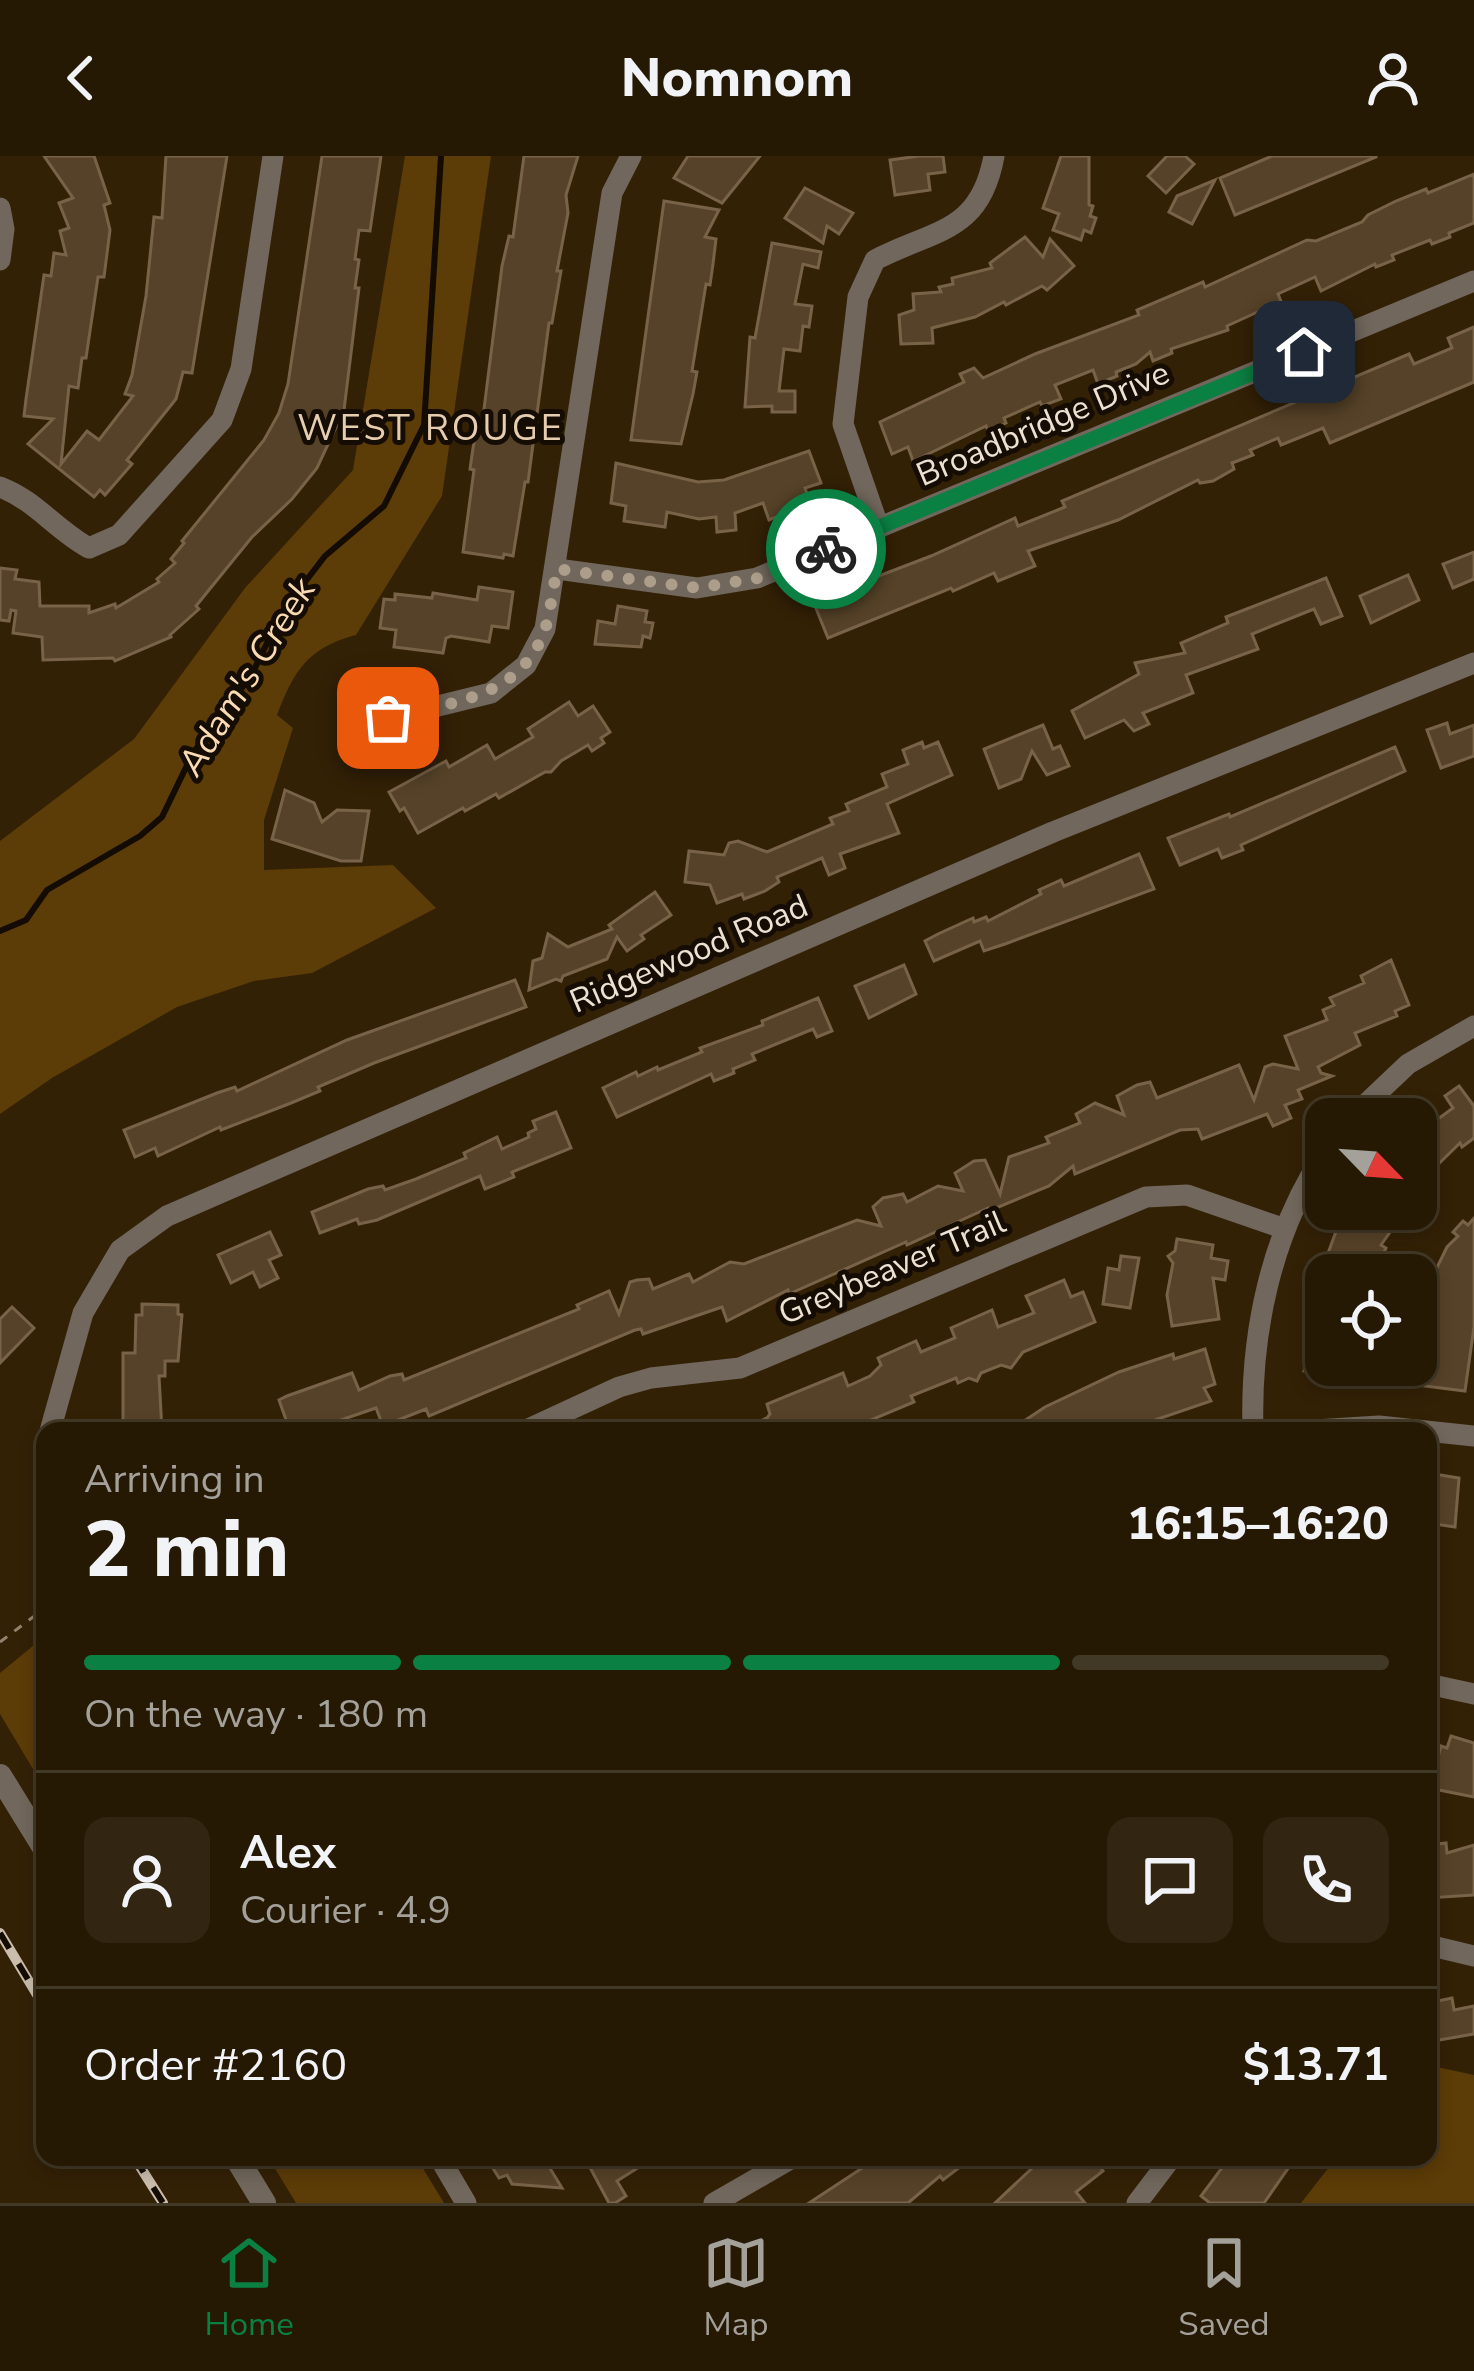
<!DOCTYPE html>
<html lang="en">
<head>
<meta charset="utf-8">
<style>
	:root { --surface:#261904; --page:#322613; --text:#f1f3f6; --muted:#a4a09a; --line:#423826; --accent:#0b8043 }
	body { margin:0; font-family:"Nunito Sans",sans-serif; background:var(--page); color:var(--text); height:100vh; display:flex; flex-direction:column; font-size:45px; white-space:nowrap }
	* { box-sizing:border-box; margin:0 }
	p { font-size:39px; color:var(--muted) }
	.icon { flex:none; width:66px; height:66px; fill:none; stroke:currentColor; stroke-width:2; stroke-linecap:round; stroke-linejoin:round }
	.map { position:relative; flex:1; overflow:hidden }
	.drawer { position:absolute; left:36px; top:1266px; width:1401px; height:744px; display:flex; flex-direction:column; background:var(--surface); border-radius:24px; box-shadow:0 6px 18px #0003,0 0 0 3px var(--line) }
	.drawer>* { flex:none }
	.needle { width:78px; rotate:115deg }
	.controls { position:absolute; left:1305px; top:942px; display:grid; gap:24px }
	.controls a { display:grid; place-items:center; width:132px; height:132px; border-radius:24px; background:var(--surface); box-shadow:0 6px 18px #0003,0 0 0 3px var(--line); font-size:60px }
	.pin { position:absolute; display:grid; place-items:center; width:102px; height:102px; color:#fff; margin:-51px; border-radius:24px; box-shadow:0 6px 18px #0006 }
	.courier { position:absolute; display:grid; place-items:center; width:120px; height:120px; margin:-60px; border:9px solid #0b8043; border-radius:50%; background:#fff; color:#222; box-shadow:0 3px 15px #0007 }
	.summary em { font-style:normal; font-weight:800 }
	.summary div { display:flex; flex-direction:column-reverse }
	.summary { display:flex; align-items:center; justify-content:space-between; height:204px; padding:0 48px }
	h1 { font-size:78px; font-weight:800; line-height:90px }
	.bar { display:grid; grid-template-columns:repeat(4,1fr); gap:18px 12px; align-content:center; height:144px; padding:0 48px }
	.bar i { height:15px; border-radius:9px; background:var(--line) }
	.bar .current { background:var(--accent) }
	.bar p { grid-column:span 4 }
	.line { display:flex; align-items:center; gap:30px; padding:0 48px; border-top:3px solid var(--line) }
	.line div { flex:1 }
	.round { display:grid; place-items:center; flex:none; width:126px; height:126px; border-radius:24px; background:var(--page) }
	header { display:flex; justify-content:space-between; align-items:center; height:156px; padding:0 48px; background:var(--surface); font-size:54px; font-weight:800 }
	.tabs { display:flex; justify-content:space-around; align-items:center; height:168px; border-top:3px solid var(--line); background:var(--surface); font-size:33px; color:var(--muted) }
	.tabs a { display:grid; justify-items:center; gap:6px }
	.tabs .current { color:var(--accent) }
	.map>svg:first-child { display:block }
	.green { fill:#5c3c07 }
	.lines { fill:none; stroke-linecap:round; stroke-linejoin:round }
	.stream { stroke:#140c03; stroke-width:6 }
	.building { fill:#564228; stroke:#796348; stroke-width:3 }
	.path { stroke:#92836e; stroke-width:3; stroke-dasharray:9 9; stroke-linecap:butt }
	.minor { stroke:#71675c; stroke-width:21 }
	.tertiary { stroke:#71675c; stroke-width:24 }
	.rail-casing { stroke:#cabdac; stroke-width:10 }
	.rail { stroke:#150d04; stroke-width:6; stroke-dasharray:18; stroke-linecap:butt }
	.done { stroke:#ac9e8b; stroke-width:12; stroke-dasharray:0 21.6 }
	.route { stroke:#0b8043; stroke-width:15 }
	.labels { text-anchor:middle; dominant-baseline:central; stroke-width:10; stroke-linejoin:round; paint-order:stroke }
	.street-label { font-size:33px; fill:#ede1d2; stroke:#150d04 }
	.neighbourhood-label { font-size:36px; letter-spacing:3px; fill:#e6cdaf; stroke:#150d04 }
	.water-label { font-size:36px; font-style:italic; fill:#fadab3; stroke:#150d04 }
</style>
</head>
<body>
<header><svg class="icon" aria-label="back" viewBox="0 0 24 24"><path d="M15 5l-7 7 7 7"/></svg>Nomnom<svg class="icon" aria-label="person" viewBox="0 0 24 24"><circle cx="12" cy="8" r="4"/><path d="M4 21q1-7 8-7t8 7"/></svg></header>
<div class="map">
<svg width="1474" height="2047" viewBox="0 0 1474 2047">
	<rect width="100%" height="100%" fill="#332106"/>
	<g class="green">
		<path d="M405 0H491L442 340 356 479C307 492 294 515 277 559L293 572 264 664V714L393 709 436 752 312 817 254 825 177 851 52 922 0 958V685L134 583 245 432 353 314Z"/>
		<polygon points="45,1480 45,1633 0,1558 0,1517"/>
		<polygon points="1428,1909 1474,1919 1474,2047 1301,2047 1337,2001 1428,2001"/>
		<polygon points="268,2001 416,2001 444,2047 296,2047"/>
	</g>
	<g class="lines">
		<polyline class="stream" points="0,775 26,764 47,734 140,680 162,661 193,597 251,520 282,456 325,400 384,350 424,269 441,0"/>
	</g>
	<g class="building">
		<polygon points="44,0 94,0 110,47 104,49 110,74 104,121 98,121 86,202 82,202 78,232 69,230 61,308 87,275 99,284 133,240 125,238 132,219 146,140 154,61 162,62 166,0 227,0 192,217 183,216 176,243 127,304 132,308 105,339 100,334 94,341 28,288 53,263 24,260 26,243 44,119 51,120 54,97 66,99 60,75 69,72 59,47 73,42"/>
		<polygon points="322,0 381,0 370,75 359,74 355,103 359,104 355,132 359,132 344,254 317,312 292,343 252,381 196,450 199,453 170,479 171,481 115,505 113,502 43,504 42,481 13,477 16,455 11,454 9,465 0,464 0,412 17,414 15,423 39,426 40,450 89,450 89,457 115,448 116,452 159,426 157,423 175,407 171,403 184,387 182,385 264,284 279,257 288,228"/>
		<polygon points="524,0 578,0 566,39 568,57 557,115 561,115 552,167 549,167 528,326 525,326 513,400 504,398 503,402 463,396 474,314 470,313 473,292 478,268 482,269 502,110 509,80 513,81"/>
		<polygon points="688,0 760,0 722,47 674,22"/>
		<polygon points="919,0 943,0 945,16 928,18 930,34 895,39 890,4"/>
		<polygon points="1061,0 1089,0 1089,49 1093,50 1090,60 1096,62 1091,77 1084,74 1081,84 1053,74 1059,58 1043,52"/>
		<polygon points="1167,0 1185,0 1194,8 1166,37 1148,20"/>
		<polygon points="1272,0 1376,0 1376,1 1235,59 1220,22"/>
		<polygon points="1474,18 1474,67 1449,77 1450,81 1432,88 1430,84 1392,99 1394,104 1376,111 1375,108 1321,135 1315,121 1278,138 1283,150 1264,159 1262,154 1227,170 1228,174 1171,193 1172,197 1153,205 1150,196 1136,208 1116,216 1117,220 1098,228 1093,214 1055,229 1061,243 1042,250 1040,246 1004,262 1006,267 988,275 986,270 922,301 913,305 908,291 892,298 880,266 964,226 960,218 974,212 983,222 1035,198 1139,159 1137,154 1203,126 1205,131 1307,84 1316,85 1362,66 1368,59 1396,45 1426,33 1428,37"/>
		<polygon points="1215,24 1192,68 1169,56 1177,40"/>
		<polygon points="805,32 853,57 839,78 827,70 823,87 785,62"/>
		<polygon points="664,45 719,54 705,81 716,83 713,108 710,129 706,128 692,215 697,216 693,238 681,288 631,284"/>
		<polygon points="1025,81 1043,101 1050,83 1074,110 1047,134 1042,130 1006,149 1004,146 975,161 932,172 933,187 901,188 899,159 914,154 913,138 941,136 939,131 953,128 952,122 992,112 990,107"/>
		<polygon points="772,87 821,96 818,112 803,108 795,148 812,150 809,171 803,170 800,195 784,193 779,235 795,235 795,256 772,256 772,250 745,251 750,181 755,182"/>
		<polygon points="1474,171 1474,226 1330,287 1323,272 1281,289 1278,282 1250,294 1253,299 1232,307 1234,313 1213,325 1200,327 1198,324 1118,364 1028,395 1035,410 998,425 994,417 953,435 951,432 828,482 813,445 931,400 1015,362 1018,370 1065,351 1062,345 1409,198 1414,208 1452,192 1448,182"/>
		<polygon points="809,295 821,327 805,332 810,347 769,364 763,347 735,357 736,374 717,376 716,361 699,363 667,356 665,371 624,365 626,350 611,347 616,307 698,326 724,324"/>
		<polygon points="1474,396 1474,423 1453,432 1443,408"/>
		<polygon points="1408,419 1419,444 1371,467 1360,440"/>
		<polygon points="1326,422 1342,460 1321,468 1314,453 1252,478 1258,493 1186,519 1193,537 1143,557 1149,568 1134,575 1124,564 1085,582 1072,555 1139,518 1135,507 1185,497 1181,487 1228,467 1226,461"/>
		<polygon points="479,431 513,436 508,472 492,470 489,486 451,480 446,482 443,497 394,491 396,474 380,472 384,443 395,444 395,438 432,442 433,437 477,444"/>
		<polygon points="618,450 647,455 645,466 653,467 650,482 643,480 641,491 595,488 598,465 615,468"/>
		<polygon points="569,546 578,560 593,550 610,576 601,582 604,587 592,595 588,589 561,605 551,616 545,616 499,642 496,638 465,655 463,652 418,677 404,652 400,655 389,636 446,605 449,611 487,589 495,603 533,581 528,573"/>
		<polygon points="1447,567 1450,578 1474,569 1474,600 1441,612 1427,574"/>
		<polygon points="1043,569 1053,593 1060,590 1069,610 1047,619 1032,595 1021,623 999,632 984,593"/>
		<polygon points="922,586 924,592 938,586 952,619 887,648 899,677 840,698 845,712 829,719 822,702 777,721 779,726 765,735 744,743 742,738 717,747 710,729 685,726 689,695 724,699 729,687 738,685 767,696 833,668 830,662 849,655 846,648 887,631 882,618 908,608 903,594"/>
		<polygon points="1395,591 1405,615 1241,689 1243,694 1222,702 1218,693 1180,709 1168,682 1229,658 1230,661"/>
		<polygon points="285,634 314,647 322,666 337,654 369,655 361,705 341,705 272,683"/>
		<polygon points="1139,698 1154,733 1005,788 984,795 980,785 934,805 925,785 938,778 973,762 974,766 986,761 988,765 1041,738 1039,734 1061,724 1064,730"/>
		<polygon points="655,736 671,759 641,779 644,783 627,795 617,781 607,803 563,820 561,825 556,823 529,834 533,805 542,802 548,778 568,791 612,773 609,769"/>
		<polygon points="1391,804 1409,849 1395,855 1397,860 1355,877 1360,889 1318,911 1321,917 1332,920 1298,934 1302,943 1285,949 1291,962 1273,970 1267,958 1202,983 1198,973 1180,974 1075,1018 1073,1010 1049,1030 989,1055 988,1052 907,1089 906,1086 789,1138 788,1134 727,1165 722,1151 643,1178 641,1173 635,1174 429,1260 426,1253 383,1270 376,1252 309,1275 290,1275 279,1244 287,1240 352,1217 359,1234 390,1220 402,1218 404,1224 579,1153 577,1149 609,1135 619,1158 630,1126 637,1124 649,1123 653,1133 689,1118 693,1126 730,1106 744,1108 857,1064 881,1070 873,1051 883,1042 903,1038 907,1046 938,1030 963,1035 955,1017 974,1005 985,1004 1000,1038 1009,1001 1049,987 1046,981 1080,967 1076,958 1095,947 1124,959 1117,940 1137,929 1150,926 1157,942 1239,909 1254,944 1265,911 1273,908 1298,913 1285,880 1327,864 1323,854 1334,849 1330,842 1364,827 1361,820"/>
		<polygon points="904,809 916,838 869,862 855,830"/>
		<polygon points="515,824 526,851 374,907 318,931 320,935 291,947 221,974 220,971 158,1000 155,992 135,1001 124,974 217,937 235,931 237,935 347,884"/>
		<polygon points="818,842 832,875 817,881 813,873 752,898 755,904 733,913 734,917 714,925 711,918 617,961 603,932 636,916 638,920 657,911 658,914 702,896 700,892 763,869 762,865"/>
		<polygon points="1459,930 1474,950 1474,982 1462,991 1460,987 1416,1030 1416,955 1430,969 1453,952 1445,940"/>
		<polygon points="556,956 571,992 512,1016 514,1021 485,1033 480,1020 377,1064 359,1068 357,1063 320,1077 312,1056 368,1033 383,1030 385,1034 416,1023 466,1002 464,997 497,981 502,993 529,981 528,977 536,973 533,965"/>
		<polygon points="1361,1053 1394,1053 1402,1059 1381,1089 1386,1092 1374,1118 1352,1108 1349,1119 1320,1119 1338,1070 1347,1074"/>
		<polygon points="1474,1062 1474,1171 1465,1235 1417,1229 1428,1163 1430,1136 1426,1134 1447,1091 1458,1080 1453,1076 1463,1065 1468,1069"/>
		<polygon points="270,1076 281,1099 269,1104 278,1122 260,1131 253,1116 231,1127 218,1099"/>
		<polygon points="1177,1083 1213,1089 1211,1102 1228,1105 1225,1124 1213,1122 1219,1163 1172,1170 1167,1139 1173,1107 1168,1100 1175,1095"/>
		<polygon points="1121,1100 1139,1102 1130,1152 1103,1148 1108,1112 1119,1114"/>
		<polygon points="1064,1124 1071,1141 1083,1136 1095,1166 1023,1196 1011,1212 1001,1209 981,1217 977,1225 969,1222 958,1227 956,1222 911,1240 914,1246 866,1266 863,1275 737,1275 767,1262 770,1258 767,1248 843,1217 848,1230 870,1220 881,1209 878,1202 916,1185 921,1196 955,1182 951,1172 992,1154 998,1171 1034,1157 1026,1140"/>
		<polygon points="142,1148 178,1149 178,1158 182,1159 178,1205 165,1205 165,1220 159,1220 162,1275 123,1275 123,1197 135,1197 136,1159 142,1159"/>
		<polygon points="12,1151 34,1172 0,1207 0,1163"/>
		<polygon points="1312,1158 1326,1160 1323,1209 1360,1209 1358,1230 1320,1225 1321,1217 1304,1215"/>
		<polygon points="1205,1193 1215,1228 1204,1232 1211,1245 1123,1275 1009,1275 1045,1251 1119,1216 1173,1198 1174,1203"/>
		<polygon points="1428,1317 1459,1322 1455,1371 1428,1367"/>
		<polygon points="1451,1580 1474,1587 1474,1641 1429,1632 1441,1590 1447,1592"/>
		<polygon points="1446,1687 1447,1697 1474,1689 1474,1739 1428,1742 1428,1689"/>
		<polygon points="1452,1842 1454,1854 1474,1850 1474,1878 1428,1886 1428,1847"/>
		<polygon points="497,2001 543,2001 562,2032 512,2028 507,2019 499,2022 489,2006"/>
		<polygon points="595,2001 655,2001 617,2025 626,2040 615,2047 609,2047 587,2006"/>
		<polygon points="879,2001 973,2001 943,2024 940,2020 908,2047 809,2047"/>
		<polygon points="1044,2001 1112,2001 1100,2011 1103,2015 1076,2036 1085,2047 995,2047"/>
		<polygon points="1230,2001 1296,2001 1264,2047 1210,2047 1201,2040"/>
	</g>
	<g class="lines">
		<polyline class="path" points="0,1486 45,1452"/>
		<g class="minor">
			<polyline points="0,52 4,73 0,104"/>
			<path d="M0 331C35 344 56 374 89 392L119 379 222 264 241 213 273 0"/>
			<path d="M879 372 843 268 858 141 875 104C935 73 980 77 994 0"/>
			<polyline points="557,413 697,432 757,422 1474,125"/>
			<polyline points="389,562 491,537 526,509 545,473 612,37 631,0"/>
			<polyline points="1350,963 1408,908 1474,870"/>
			<polyline points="50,1275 83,1157 120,1094 167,1060 1053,676 1474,507"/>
			<polyline points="524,1275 619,1231 651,1222 740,1212 1146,1041 1187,1039 1285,1073"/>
			<path d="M1253 1275C1250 1177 1271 1077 1326 995"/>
			<polyline points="1299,1275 1379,1270 1474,1280"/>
			<polyline points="1428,1528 1474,1538"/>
			<polyline points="1428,1789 1474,1800"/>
			<polyline points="439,2001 466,2047"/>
			<polyline points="714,2047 794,2001"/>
			<polyline points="1137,2047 1172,2001"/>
		</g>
		<g class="tertiary">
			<polyline points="0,1620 45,1693"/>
			<polyline points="236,2001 264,2047"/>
		</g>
		<g class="rail-casing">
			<g id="rail">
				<polyline points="0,1777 45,1852"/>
				<polyline points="134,2001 163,2047"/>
			</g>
		</g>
		<use href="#rail" class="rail"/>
	</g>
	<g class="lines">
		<path class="done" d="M388 562C451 546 523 543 546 470 551 452 553 432 557 413L698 432 758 422 826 393"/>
		<polyline class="route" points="826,393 1304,196"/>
	</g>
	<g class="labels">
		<g class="street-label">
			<text transform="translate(1043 268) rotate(-23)">Broadbridge Drive</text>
			<text transform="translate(689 798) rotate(-23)">Ridgewood Road</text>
			<text transform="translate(892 1112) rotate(-23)">Greybeaver Trail</text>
		</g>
		<g class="neighbourhood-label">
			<text x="431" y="272">WEST ROUGE</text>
		</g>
		<g class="water-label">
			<text transform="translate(247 521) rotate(-58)">Adam's Creek</text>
		</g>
	</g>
</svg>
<div class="controls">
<a><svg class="needle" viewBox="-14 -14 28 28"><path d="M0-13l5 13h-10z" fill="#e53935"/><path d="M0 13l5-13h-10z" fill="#a4a09a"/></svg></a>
<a><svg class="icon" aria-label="locate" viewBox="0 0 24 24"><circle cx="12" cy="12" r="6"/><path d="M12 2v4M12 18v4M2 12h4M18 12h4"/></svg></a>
</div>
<div class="pin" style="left:388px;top:562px;background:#ea580c"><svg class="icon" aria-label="bag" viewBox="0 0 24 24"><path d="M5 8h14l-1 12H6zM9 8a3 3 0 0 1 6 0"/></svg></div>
<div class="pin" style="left:1304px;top:196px;background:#1f2937"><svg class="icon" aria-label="home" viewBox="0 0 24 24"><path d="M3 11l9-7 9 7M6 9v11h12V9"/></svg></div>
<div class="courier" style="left:826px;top:393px"><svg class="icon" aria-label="bike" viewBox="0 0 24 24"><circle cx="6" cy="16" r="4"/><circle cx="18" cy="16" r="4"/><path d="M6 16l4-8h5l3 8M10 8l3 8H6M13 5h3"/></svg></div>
<section class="drawer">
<div class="summary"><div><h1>2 min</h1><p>Arriving in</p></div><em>16:15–16:20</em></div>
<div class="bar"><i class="current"></i><i class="current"></i><i class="current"></i><i></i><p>On the way · 180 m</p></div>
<div class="line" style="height:216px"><a class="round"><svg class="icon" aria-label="person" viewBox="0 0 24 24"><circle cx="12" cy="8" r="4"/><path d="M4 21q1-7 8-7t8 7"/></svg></a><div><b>Alex</b><p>Courier · 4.9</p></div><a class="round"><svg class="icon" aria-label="chat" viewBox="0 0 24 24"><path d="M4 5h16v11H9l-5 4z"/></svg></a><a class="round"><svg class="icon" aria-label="phone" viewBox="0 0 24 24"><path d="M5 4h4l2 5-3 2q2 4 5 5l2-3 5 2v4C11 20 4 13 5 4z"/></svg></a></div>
<div class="line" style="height:156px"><div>Order #2160</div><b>$13.71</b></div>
</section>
</div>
<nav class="tabs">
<a class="current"><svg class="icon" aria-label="home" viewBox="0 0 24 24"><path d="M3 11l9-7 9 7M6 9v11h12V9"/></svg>Home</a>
<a><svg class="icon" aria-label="map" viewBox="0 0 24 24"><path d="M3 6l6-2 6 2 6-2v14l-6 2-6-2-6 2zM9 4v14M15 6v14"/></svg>Map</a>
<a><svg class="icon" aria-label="saved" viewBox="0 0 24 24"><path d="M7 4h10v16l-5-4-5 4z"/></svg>Saved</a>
</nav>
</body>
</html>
